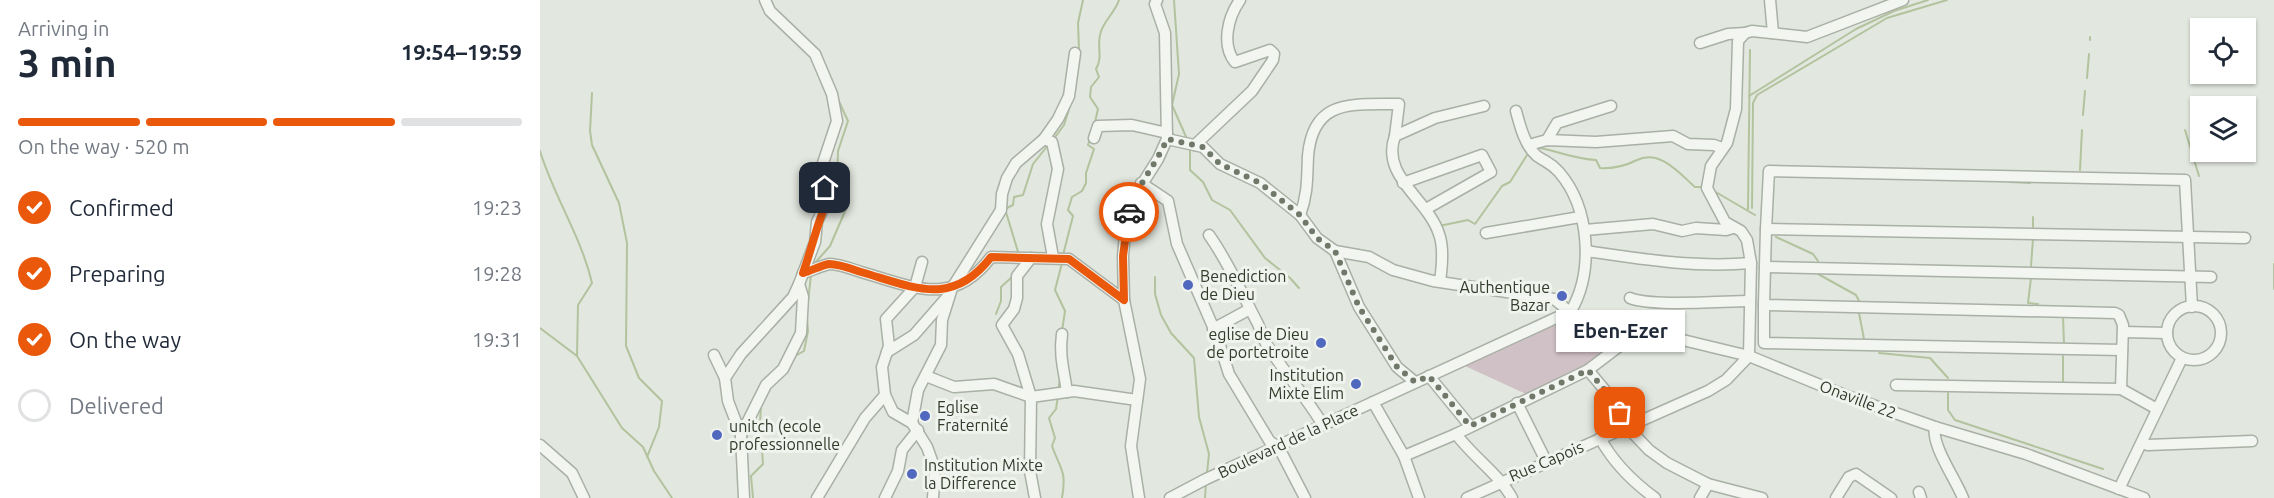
<!DOCTYPE html>
<html lang="en">
<head>
<meta charset="utf-8">
<style>
	:root { --surface:#fff; --page:#f2f2f3; --text:#1f2937; --muted:#747a83; --line:#e0e1e3; --accent:#ea580c }
	body { margin:0; font-family:Ubuntu,sans-serif; background:var(--page); color:var(--text); height:100vh; display:flex; flex-direction:column; font-size:22px; white-space:nowrap }
	* { box-sizing:border-box; margin:0 }
	p { font-size:20px; color:var(--muted) }
	.icon { flex:none; width:33px; height:33px; fill:none; stroke:currentColor; stroke-width:2; stroke-linecap:round; stroke-linejoin:round }
	.map { position:relative; flex:1; overflow:hidden }
	.panel { display:flex; flex-direction:column; background:var(--surface); width:540px }
	.panel>* { flex:none }
	.buttons { position:absolute; left:1650px; top:18px; display:grid; gap:12px }
	.buttons a { display:grid; place-items:center; width:66px; height:66px; border-radius:0px; background:var(--surface); box-shadow:0 2px 4px #0004; font-size:30px }
	.pin { position:absolute; display:grid; place-items:center; width:51px; height:51px; color:#fff; margin:-26px; border-radius:12px; box-shadow:0 3px 9px #0006 }
	.courier { position:absolute; display:grid; place-items:center; width:60px; height:60px; margin:-30px; border:4px solid #ea580c; border-radius:50%; background:#fff; color:#222; box-shadow:0 2px 8px #0007 }
	.bubble { position:absolute; height:42px; border-radius:0px; background:var(--surface); box-shadow:0 2px 4px #0004; font-size:20px; font-weight:700; line-height:42px; text-align:center }
	.headline em { font-style:normal; font-weight:700 }
	.headline div { display:flex; flex-direction:column-reverse }
	.headline { display:flex; align-items:center; justify-content:space-between; height:102px; padding:0 18px }
	h1 { font-size:39px; font-weight:700; line-height:45px }
	.bar { display:grid; grid-template-columns:repeat(4,1fr); gap:9px 6px; align-content:center; height:72px; padding:0 18px }
	.bar i { height:8px; border-radius:4px; background:var(--line) }
	.bar .active { background:var(--accent) }
	.bar p { grid-column:span 4 }
	ol { padding:0 18px; list-style:none }
	li { display:flex; align-items:center; gap:18px; height:66px }
	li p { margin-inline-start:auto }
	li .icon { padding:6px; border-radius:50%; background:var(--accent); color:#fff; stroke-width:4 }
	li:last-child { color:var(--muted) }
	li i { width:33px; height:33px; border:3px solid var(--line); border-radius:50% }
	main { display:flex; flex:1; min-height:0 }
	.map>svg:first-child { display:block }
	.green { fill:#d0c1c6 }
	.lines { fill:none; stroke-linecap:round; stroke-linejoin:round }
	.stream { stroke:#b2c39e; stroke-width:2 }
	.minor-casing { stroke:#a9b0a5; stroke-width:13 }
	.minor { stroke:#f3f5f1; stroke-width:10 }
	.done { stroke:#6f7869; stroke-width:6; stroke-dasharray:0 10.8 }
	.route { stroke:#ea580c; stroke-width:8 }
	.poi-dot { fill:#5168bf; stroke:#f1f4ee; stroke-width:2 }
	.labels { text-anchor:middle; dominant-baseline:central; stroke-width:6; stroke-linejoin:round; paint-order:stroke }
	.poi-label { font-size:16px; fill:#313c2a; stroke:#f1f4ee; text-anchor:start }
	.street-label { font-size:16px; fill:#313c2a; stroke:#f1f4ee }
</style>
</head>
<body>
<main>
<section class="panel">
<div class="headline"><div><h1>3 min</h1><p>Arriving in</p></div><em>19:54–19:59</em></div>
<div class="bar"><i class="active"></i><i class="active"></i><i class="active"></i><i></i><p>On the way · 520 m</p></div>
<ol>
<li><svg class="icon" aria-label="check" viewBox="0 0 24 24"><path d="M5 12l5 5 9-10"/></svg>Confirmed<p>19:23</p></li>
<li><svg class="icon" aria-label="check" viewBox="0 0 24 24"><path d="M5 12l5 5 9-10"/></svg>Preparing<p>19:28</p></li>
<li><svg class="icon" aria-label="check" viewBox="0 0 24 24"><path d="M5 12l5 5 9-10"/></svg>On the way<p>19:31</p></li>
<li><i></i>Delivered</li>
</ol>
</section>
<div class="map">
<svg width="1734" height="498" viewBox="0 0 1734 498">
	<rect width="100%" height="100%" fill="#e2e7df"/>
	<polygon class="green" points="1025,320 1089,338 1052,366 986,394 925,366"/>
	<g class="lines">
		<g class="stream">
			<polyline points="634,0 639,74 632,105 647,139"/>
			<polyline points="1550,40 1550,37"/>
			<polyline points="270,42 280,52 286,67"/>
			<polyline points="539,50 538,23 543,0"/>
			<polyline points="1547,78 1549,54"/>
			<polyline points="52,93 50,131 52,145 79,203 87,243 86,346 99,378 122,401 119,427 107,457"/>
			<polyline points="1209,96 1316,29 1354,11 1388,0"/>
			<polyline points="1543,115 1545,91"/>
			<path d="M555 122 558 109 550 97 551 87 559 77 556 69C563 57 557 48 560 35 562 22 575 13 579 0"/>
			<polyline points="1645,130 1659,176"/>
			<polyline points="513,140 524,125 531,103"/>
			<polyline points="650,147 650,170 663,182 672,200 690,210 725,258 750,278 759,288"/>
			<path d="M996 147C1017 151 1035 159 1056 160L1060 168C1074 169 1085 166 1097 160 1120 149 1140 174 1155 187H1163"/>
			<path d="M0 151C14 197 41 236 52 283L38 305 37 356"/>
			<polyline points="1540,170 1542,130"/>
			<polyline points="1470,182 1490,183"/>
			<polyline points="1174,191 1215,215"/>
			<polyline points="1212,208 1213,103 1217,95 1347,18 1407,0"/>
			<polyline points="1208,209 1210,50"/>
			<polyline points="1493,217 1493,227"/>
			<polyline points="899,226 928,220 935,224 962,186 970,182 989,152"/>
			<polyline points="1236,237 1273,254 1278,261"/>
			<polyline points="479,255 465,209 473,205 474,197 483,195 493,164 509,144"/>
			<polyline points="523,255 533,216 528,210 532,197 542,191 546,183 546,173 554,149 548,145 550,139"/>
			<polyline points="522,263 515,290 525,311 522,331"/>
			<polyline points="274,264 290,246 309,202 309,198 297,183 298,151 308,121 297,97"/>
			<polyline points="1734,264 1734,289"/>
			<polyline points="1491,266 1493,239"/>
			<polyline points="1278,274 1316,295 1319,301"/>
			<polyline points="615,277 615,294 621,315 631,333 654,358 659,417 669,454 667,473"/>
			<polyline points="1491,278 1488,303 1498,304"/>
			<polyline points="267,311 271,275"/>
			<polyline points="1319,313 1324,339"/>
			<polyline points="456,314 461,301 461,287 472,277"/>
			<polyline points="1523,316 1524,344"/>
			<polyline points="0,328 37,356 82,428 103,447 114,471 132,498"/>
			<polyline points="1339,353 1390,358 1408,378"/>
			<polyline points="255,356 264,351 268,331 267,319"/>
			<polyline points="1523,381 1523,356"/>
			<polyline points="518,391 520,379"/>
			<polyline points="1408,393 1408,410 1415,420 1563,469"/>
			<path d="M518 396 516 409 509 418 515 438 512 446C520 469 527 470 522 498"/>
			<polyline points="213,498 211,476 223,464 220,423 221,405"/>
			<polyline points="665,498 666,482"/>
		</g>
		<g class="minor-casing">
			<g id="minor">
				<polyline points="1230,0 1233,33"/>
				<polyline points="1160,43 1188,34 1205,33"/>
				<path d="M976 111C980 126 985 146 997 156 1007 163 1010 162 1019 172 1050 208 1054 271 1031 311"/>
				<polyline points="554,138 558,126 592,125 627,133"/>
				<polyline points="504,139 512,142 518,169 507,224 513,257"/>
				<polyline points="627,139 663,147 680,164 720,183 760,215 777,238 795,251 829,257 853,270 893,281 1014,299 1036,317 1065,328 1094,335 1122,335 1209,356 1307,396 1395,427 1486,454 1604,498"/>
				<polyline points="1007,140 1017,123 1071,106"/>
				<path d="M655 145 712 91 733 60 734 54 730 50 695 62C681 45 688 17 700 0"/>
				<polyline points="989,145 1007,140 1056,142 1133,136 1148,144 1174,145 1182,148"/>
				<polyline points="601,183 628,201 637,244 677,336 689,374 730,442 738,446 765,498"/>
				<polyline points="863,183 942,155 951,172 886,209"/>
				<path d="M760 215C768 194 767 177 768 156 773 97 814 105 859 104L855 136"/>
				<polyline points="1226,229 1229,171 1645,180 1652,307"/>
				<polyline points="1045,230 1113,224 1142,231 1156,228 1186,230 1193,228"/>
				<polyline points="946,233 1040,217"/>
				<path d="M669 235C689 263 702 294 718 324 721 331 723 339 727 345 745 373 766 397 783 425"/>
				<polyline points="795,251 819,307 857,367 875,382"/>
				<path d="M1046 251C1100 259 1156 268 1211 263"/>
				<polyline points="491,258 477,276 477,298 474,309 462,325 478,354 491,397 490,471 495,498"/>
				<polyline points="382,262 375,287 346,319 349,346 342,367 345,395 353,412 372,423 387,447 395,469 393,498"/>
				<polyline points="1225,267 1671,277"/>
				<path d="M263 273C271 271 282 265 290 264 299 264 312 269 321 272 373 287 413 308 451 257L529 259 584 300"/>
				<path d="M900 281C902 267 904 247 899 234 888 199 840 176 855 136L895 118 944 106"/>
				<path d="M1090 298C1111 307 1184 301 1210 301"/>
				<polyline points="1224,305 1224,343 1582,350"/>
				<circle cx="1654" cy="333" r="27"/>
				<polyline points="673,329 710,309"/>
				<polyline points="1583,332 1627,333"/>
				<path d="M522 334C519 356 524 370 527 392"/>
				<polyline points="347,352 374,335 408,296"/>
				<polyline points="174,355 185,378"/>
				<polyline points="1048,370 1073,400 1087,427 1109,450 1127,463 1168,484 1222,498"/>
				<polyline points="386,376 414,387 454,384 491,397 534,391 597,400"/>
				<polyline points="889,376 930,426"/>
				<polyline points="1356,385 1581,389 1617,409"/>
				<polyline points="1581,389 1583,325 1579,315 1575,313 1224,305 1226,229 1705,238"/>
				<polyline points="833,402 864,456 879,498"/>
				<polyline points="977,403 1006,461"/>
				<polyline points="372,423 378,390 401,345 402,320 412,288 461,210 462,194 467,178 476,163 504,139 518,119 529,96 535,53"/>
				<path d="M1395 427C1391 445 1415 478 1423 498"/>
				<path d="M916 434C933 457 959 474 972 498"/>
				<polyline points="201,435 226,385 243,369 261,333 263,297 259,284"/>
				<path d="M1060 438C1073 462 1093 482 1115 498"/>
				<polyline points="1602,443 1608,445 1712,441"/>
				<polyline points="0,445 32,473 44,498"/>
				<polyline points="864,456 916,434 1048,370 1094,335"/>
				<polyline points="1579,489 1642,358"/>
				<polyline points="1379,492 1381,498"/>
				<polyline points="204,498 201,435 188,401 185,378 201,354 253,297 259,284 275,242 277,222 288,199 282,166 297,121 292,94 275,54 230,11 225,0"/>
				<polyline points="277,498 325,418 345,395"/>
				<polyline points="345,498 358,471 362,450 378,430"/>
				<polyline points="599,498 591,446 600,379 584,300 583,256 586,224 594,197 618,159 627,139 625,33 615,4 617,0"/>
				<polyline points="630,498 666,479 1031,311"/>
				<polyline points="927,498 1168,391 1186,380 1209,356 1211,263 1207,240 1201,231 1185,222 1167,188 1171,166 1187,143 1196,109 1198,41 1205,33 1212,31 1267,37 1363,0"/>
				<polyline points="1160,498 1168,484"/>
				<polyline points="1296,498 1309,477 1316,474 1351,498"/>
			</g>
		</g>
		<use href="#minor" class="minor"/>
	</g>
	<g class="lines">
		<path class="done" d="M589 212C597 185 616 165 627 139L663 147 680 164 720 183 760 215 777 238 795 251 819 307 857 367 875 382 889 376 930 426 1048 370 1073 400 1080 413"/>
		<path class="route" d="M285 188 288 199C277 223 272 248 263 273 271 271 282 265 289 264 299 264 312 269 321 272 373 287 412 308 451 257L529 259 584 300 583 256 589 212"/>
	</g>
	<g class="poi-dot">
		<circle cx="648" cy="285" r="6"/>
		<circle cx="1022" cy="296" r="6"/>
		<circle cx="781" cy="343" r="6"/>
		<circle cx="816" cy="384" r="6"/>
		<circle cx="385" cy="416" r="6"/>
		<circle cx="177" cy="435" r="6"/>
		<circle cx="372" cy="474" r="6"/>
	</g>
	<g class="labels">
		<g class="poi-label">
			<text x="660" y="276">Benediction<tspan x="660" dy="18">de Dieu</tspan></text>
			<text x="1010" y="287" text-anchor="end">Authentique<tspan x="1010" dy="18">Bazar</tspan></text>
			<text x="769" y="334" text-anchor="end">eglise de Dieu<tspan x="769" dy="18">de portetroite</tspan></text>
			<text x="804" y="375" text-anchor="end">Institution<tspan x="804" dy="18">Mixte Elim</tspan></text>
			<text x="397" y="407">Eglise<tspan x="397" dy="18">Fraternité</tspan></text>
			<text x="189" y="426">unitch (ecole<tspan x="189" dy="18">professionnelle</tspan></text>
			<text x="384" y="465">Institution Mixte<tspan x="384" dy="18">la Difference</tspan></text>
		</g>
		<g class="street-label">
			<text transform="translate(1318 399) rotate(21)">Onaville 22</text>
			<text transform="translate(748 441) rotate(-25)">Boulevard de la Place</text>
			<text transform="translate(1006 461) rotate(-23)">Rue Capois</text>
		</g>
	</g>
</svg>
<div class="buttons">
<a><svg class="icon" aria-label="locate" viewBox="0 0 24 24"><circle cx="12" cy="12" r="6"/><path d="M12 2v4M12 18v4M2 12h4M18 12h4"/></svg></a>
<a><svg class="icon" aria-label="layers" viewBox="0 0 24 24"><path d="M12 4l9 5-9 5-9-5zM3 14l9 5 9-5"/></svg></a>
</div>
<div class="pin" style="left:1080px;top:413px;background:#ea580c"><svg class="icon" aria-label="bag" viewBox="0 0 24 24"><path d="M5 8h14l-1 12H6zM9 8a3 3 0 0 1 6 0"/></svg></div>
<div class="pin" style="left:285px;top:188px;background:#1f2937"><svg class="icon" aria-label="home" viewBox="0 0 24 24"><path d="M3 11l9-7 9 7M6 9v11h12V9"/></svg></div>
<div class="courier" style="left:589px;top:212px"><svg class="icon" aria-label="car" viewBox="0 0 24 24"><path d="M5 17H2v-5l4-1 3-4h7l3 4 3 1v5h-3M9 17h6M6 11h13"/><circle cx="7" cy="17" r="2"/><circle cx="17" cy="17" r="2"/></svg></div>
<div class="bubble" style="left:1016px;top:310px;width:129px">Eben-Ezer</div>
</div>
</main>
</body>
</html>
